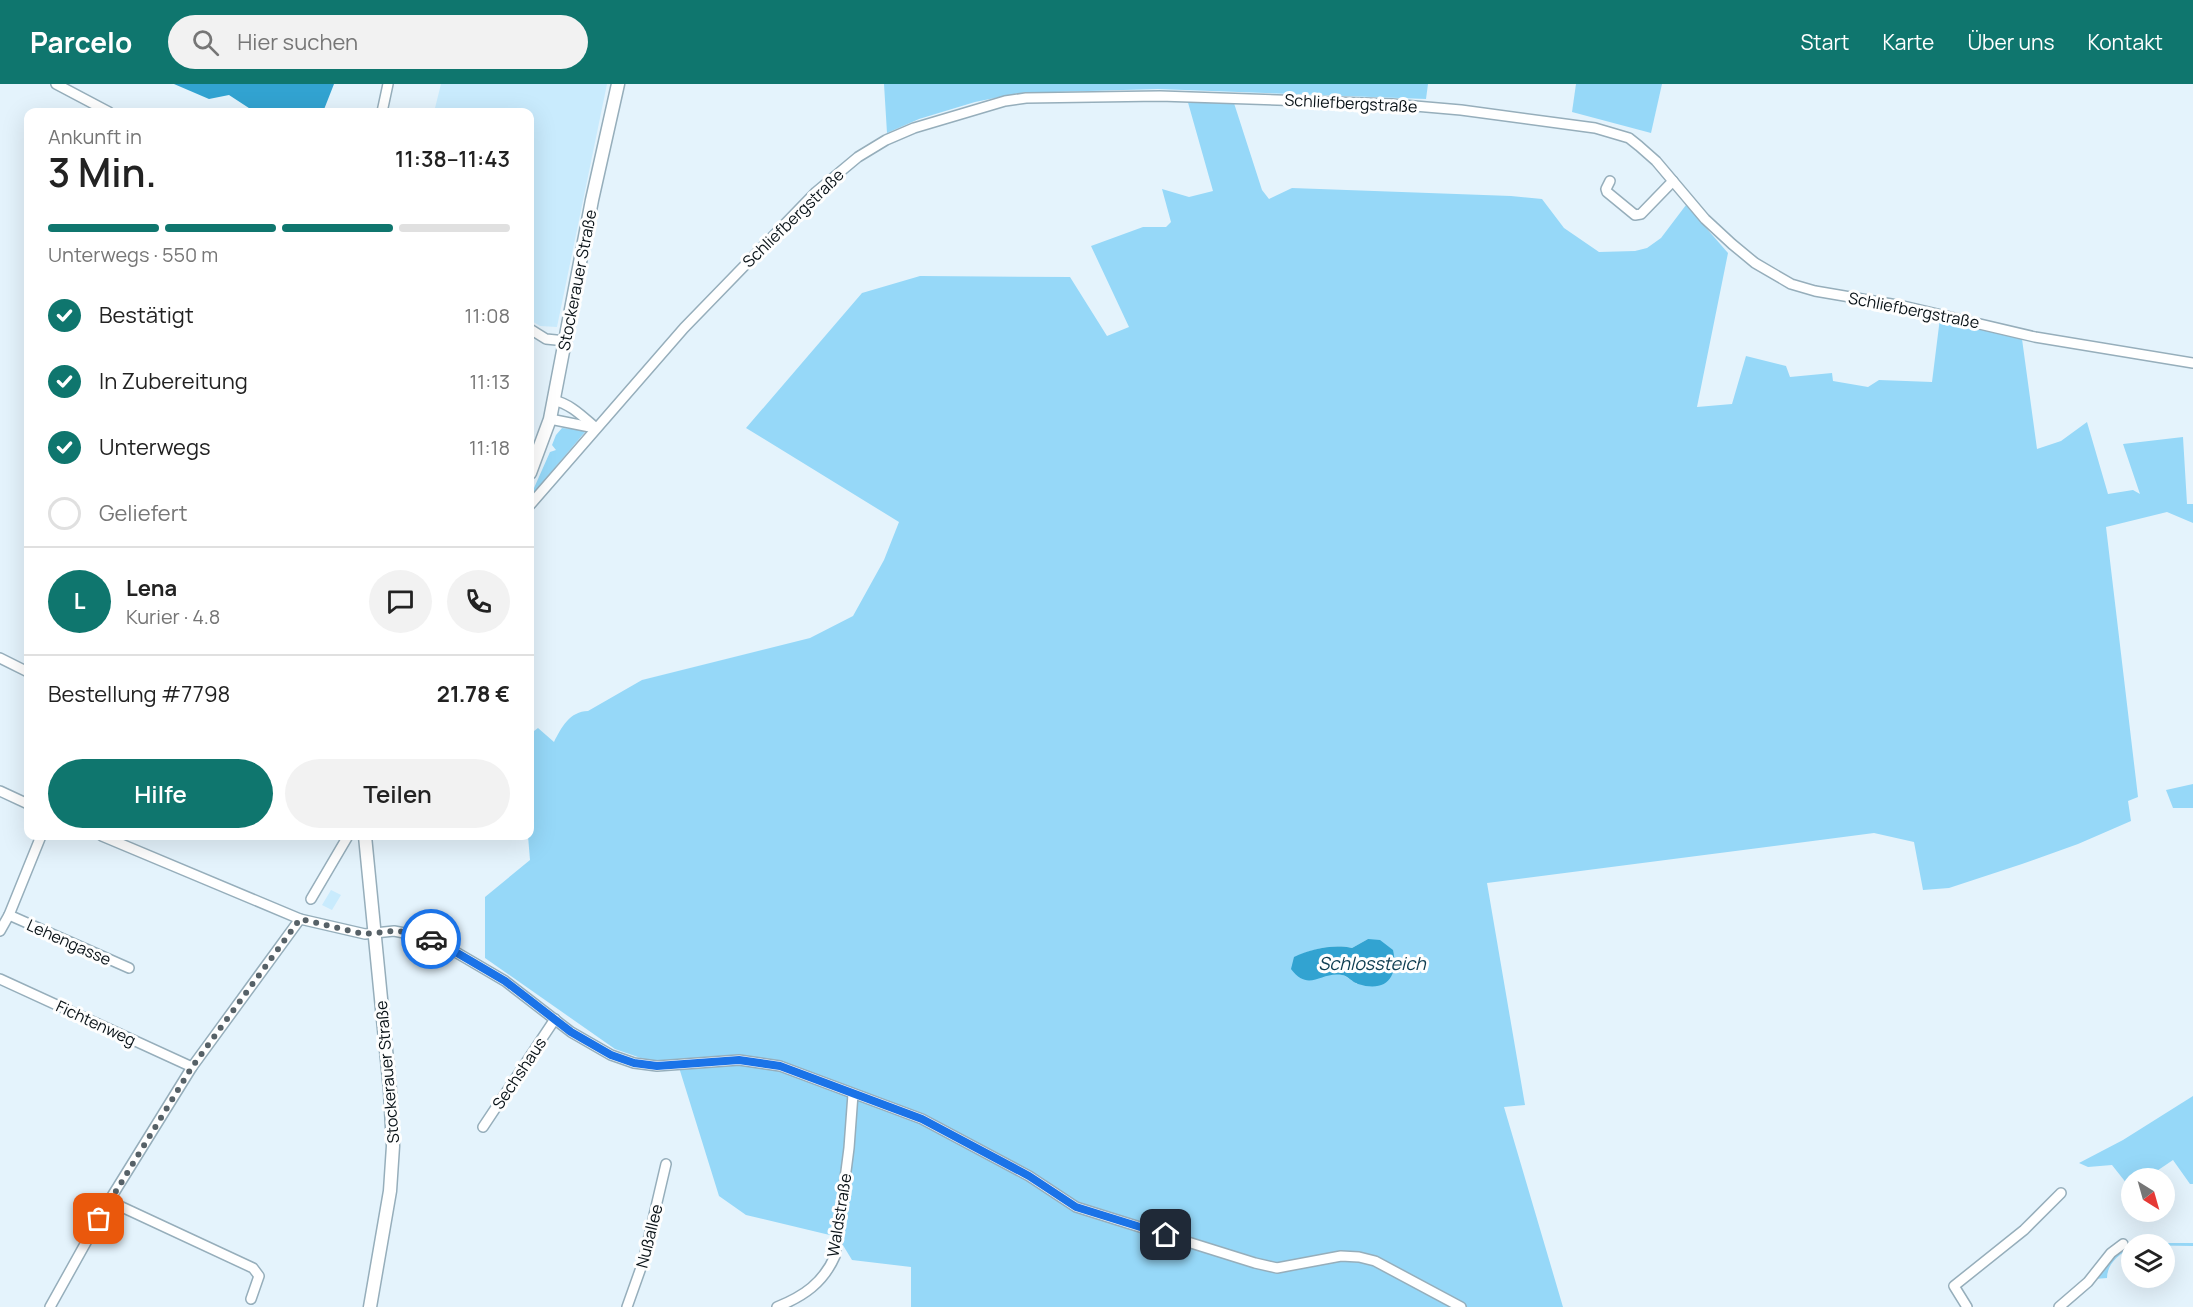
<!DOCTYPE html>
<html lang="de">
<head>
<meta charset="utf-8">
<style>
	:root { --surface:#fff; --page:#f2f2f2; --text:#222; --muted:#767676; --line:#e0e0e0; --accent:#0f766e }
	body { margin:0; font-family:Manrope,sans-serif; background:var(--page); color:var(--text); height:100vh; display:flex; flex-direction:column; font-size:22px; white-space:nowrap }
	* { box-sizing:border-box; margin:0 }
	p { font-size:20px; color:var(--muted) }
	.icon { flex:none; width:33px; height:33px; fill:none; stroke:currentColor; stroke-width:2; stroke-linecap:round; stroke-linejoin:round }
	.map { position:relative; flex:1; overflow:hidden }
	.details { position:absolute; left:24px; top:24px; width:510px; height:732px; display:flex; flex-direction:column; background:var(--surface); border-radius:12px; box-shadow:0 6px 24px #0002 }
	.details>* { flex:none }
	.needle { width:39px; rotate:143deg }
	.buttons { position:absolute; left:2121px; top:1084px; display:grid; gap:12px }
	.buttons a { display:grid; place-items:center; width:54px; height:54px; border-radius:50%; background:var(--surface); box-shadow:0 6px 24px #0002; font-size:30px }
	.pin { position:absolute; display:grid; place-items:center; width:51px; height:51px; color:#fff; margin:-26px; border-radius:12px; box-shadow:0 3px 9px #0006 }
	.courier { position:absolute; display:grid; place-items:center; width:60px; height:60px; margin:-30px; border:4px solid #1a73e8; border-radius:50%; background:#fff; color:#222; box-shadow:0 2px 8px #0007 }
	.head em { font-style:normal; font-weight:600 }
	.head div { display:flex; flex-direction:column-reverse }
	.head { display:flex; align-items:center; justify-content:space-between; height:102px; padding:0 24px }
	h1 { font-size:39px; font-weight:600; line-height:45px }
	.bar { display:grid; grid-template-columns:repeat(4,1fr); gap:9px 6px; align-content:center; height:72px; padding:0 24px }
	.bar i { height:8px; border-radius:4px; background:var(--line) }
	.bar .on { background:var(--accent) }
	.bar p { grid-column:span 4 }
	.line { display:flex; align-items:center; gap:15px; padding:0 24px; border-top:2px solid var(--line) }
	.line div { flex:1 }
	.round { display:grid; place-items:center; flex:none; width:63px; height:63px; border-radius:32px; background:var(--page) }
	ol { padding:0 24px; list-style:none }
	li { display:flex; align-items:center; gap:18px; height:66px }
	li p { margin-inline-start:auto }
	li .icon { padding:6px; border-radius:50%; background:var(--accent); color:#fff; stroke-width:4 }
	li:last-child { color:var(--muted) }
	li i { width:33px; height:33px; border:3px solid var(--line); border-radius:50% }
	.action { display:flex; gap:12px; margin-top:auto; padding:12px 24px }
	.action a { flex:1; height:69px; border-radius:36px; background:var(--accent); color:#fff; font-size:24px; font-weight:600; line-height:69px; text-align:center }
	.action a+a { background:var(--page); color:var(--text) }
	header { display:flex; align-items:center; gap:36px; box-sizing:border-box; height:84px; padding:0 30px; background:var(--accent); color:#fff }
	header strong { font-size:28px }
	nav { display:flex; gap:33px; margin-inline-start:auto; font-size:21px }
	.search { width:420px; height:54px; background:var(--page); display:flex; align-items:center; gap:15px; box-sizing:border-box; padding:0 21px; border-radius:33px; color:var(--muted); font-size:22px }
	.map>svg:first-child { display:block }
	.built { fill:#c9ebfd }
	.green { fill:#96d8f8; fill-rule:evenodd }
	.water { fill:#32a3d1 }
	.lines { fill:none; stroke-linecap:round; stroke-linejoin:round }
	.street-casing { stroke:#96aebb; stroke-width:12 }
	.secondary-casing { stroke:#96aebb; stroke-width:15 }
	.street { stroke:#fff; stroke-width:9 }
	.secondary { stroke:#fff; stroke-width:12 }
	.done { stroke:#566167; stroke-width:6; stroke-dasharray:0 10.8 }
	.route { stroke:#1a73e8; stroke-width:8 }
	.labels { text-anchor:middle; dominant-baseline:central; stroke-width:6; stroke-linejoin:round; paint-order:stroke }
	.street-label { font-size:16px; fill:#091217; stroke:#fefefe }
	.water-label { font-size:18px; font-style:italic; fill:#0c3c50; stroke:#fefefe }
</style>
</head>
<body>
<header>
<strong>Parcelo</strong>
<div class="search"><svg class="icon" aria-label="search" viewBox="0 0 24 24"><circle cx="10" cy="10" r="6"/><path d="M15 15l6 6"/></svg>Hier suchen</div>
<nav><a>Start</a><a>Karte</a><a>Über uns</a><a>Kontakt</a></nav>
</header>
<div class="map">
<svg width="2193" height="1223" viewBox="0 0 2193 1223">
	<rect width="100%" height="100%" fill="#e4f3fc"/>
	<g class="built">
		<polygon points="441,0 607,0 557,243 540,242 530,236 530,28 434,28"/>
		<polygon points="331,806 341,811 332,826 322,821"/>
	</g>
	<g class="green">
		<polygon points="884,0 1428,0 1426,15 1158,5 1019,9 975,18 919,35 887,49"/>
		<polygon points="1576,0 1662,0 1651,49 1572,28"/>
		<path d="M1187 15 1233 16 1262 106 1269 115 1292 104 1511 112 1542 115 1564 144 1599 168 1635 167 1647 164 1661 154 1686 121 1728 169 1697 323 1732 320 1746 272 1786 282 1790 293 1832 289 1833 297 1868 303 1879 296 1932 298 1940 234 2022 255 2037 365 2061 357 2087 338 2108 410 2133 406 2140 410 2123 360 2183 353 2187 420H2193V439L2167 428 2106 443 2138 713 2128 717 2131 737 2078 760 2022 780 1949 804 1923 806 1914 758 1874 749 1487 799 1525 1021 1504 1023 1563 1223H911V1183L852 1176 838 1153 746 1131 719 1112 677 977 652 978 615 965 485 874V813L530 776 528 752H530V650L538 644 554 658C561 644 570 627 588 627L642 596 810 554 853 532 884 476 899 438 746 344 862 209 920 192 1070 193 1107 252 1129 243 1091 162 1143 143H1166L1171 138 1162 105 1189 113 1213 107ZM1368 855 1357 900 1345 892 1294 874C1311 865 1333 860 1352 864Z"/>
		<polygon points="562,344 583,346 585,348 530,413 550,368 556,366 552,361 556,351"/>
		<polygon points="2193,700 2193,724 2173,724 2166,706"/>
		<polygon points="2193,1012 2193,1100 2190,1100 2173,1076 2145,1095 2132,1095 2131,1105 2112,1081 2088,1083 2079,1079 2123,1056"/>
		<path d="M2139 1159H2193V1162L2132 1161 2131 1164C2119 1170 2107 1180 2107 1194L2095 1195C2107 1179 2118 1164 2139 1159Z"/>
	</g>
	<g class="water">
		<polygon points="174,0 334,0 323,28 255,28 229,11 209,15"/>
		<path d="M1368 855 1380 856 1393 866C1399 893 1386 909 1358 900 1352 898 1348 892 1342 891 1321 887 1309 909 1291 885L1294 873C1311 865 1333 860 1352 864Z"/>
	</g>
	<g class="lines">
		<g class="street-casing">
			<g id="street">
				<polyline points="56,0 109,28"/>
				<polyline points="382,28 388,0"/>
				<polyline points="1610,97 1606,105 1607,108 1635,131 1641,130 1673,97"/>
				<polyline points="530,245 546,255 566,257"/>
				<path d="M553 316C571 320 583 333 596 344"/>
				<polyline points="550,335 595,344"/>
				<polyline points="530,421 684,244 816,108 858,73 886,56 914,44 1005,17 1026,14 1160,12 1392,20 1461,26 1595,44 1629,54 1639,62 1656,77 1705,135 1732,160 1755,179 1791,200 1815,207 1903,222 2035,253 2193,279"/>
				<polyline points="0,574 28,588"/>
				<polyline points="0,707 28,720"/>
				<polyline points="102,752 300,835 365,850 394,847 425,853 447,863 505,897 571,948 611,971 634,979 657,982 739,976 780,982 922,1035 1029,1092 1076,1123 1255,1179 1277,1184 1341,1172 1359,1173 1375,1177 1461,1223"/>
				<polyline points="311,815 348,752"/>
				<polyline points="9,831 129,884"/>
				<polyline points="0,847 9,831 41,752"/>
				<polyline points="0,895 192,983"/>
				<polyline points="483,1043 555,935"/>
				<polyline points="109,1117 253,1184 259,1192 251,1215"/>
				<polyline points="50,1223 109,1117 192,983 300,835"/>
				<polyline points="627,1223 643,1178 666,1080"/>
				<path d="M777 1223C804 1212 823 1199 835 1172L849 1064 853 1010"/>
				<polyline points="1967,1223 1954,1202 2024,1146 2061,1109"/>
				<polyline points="2059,1223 2088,1198 2111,1169 2123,1160"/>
			</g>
		</g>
		<g class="secondary-casing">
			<g id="secondary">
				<polyline points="530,389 550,335 592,116 618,0"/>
				<polyline points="365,752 390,1006 393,1062 390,1107 370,1223"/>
			</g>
		</g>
		<use href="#street" class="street"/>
		<use href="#secondary" class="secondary"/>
	</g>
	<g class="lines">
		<polyline class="done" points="99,1135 192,983 300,835 364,850 394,847 406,848 431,855"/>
		<polyline class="route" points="431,855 447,863 505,897 571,948 611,971 634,979 657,982 739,976 780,982 922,1035 1029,1092 1076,1123 1166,1151"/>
	</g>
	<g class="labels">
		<g class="street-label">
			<text transform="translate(1351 19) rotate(3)">Schliefbergstraße</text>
			<text transform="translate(793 134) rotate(-44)">Schliefbergstraße</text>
			<text transform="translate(577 196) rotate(-79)">Stockerauer Straße</text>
			<text transform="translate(1914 226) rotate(11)">Schliefbergstraße</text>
			<text transform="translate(69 858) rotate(24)">Lehengasse</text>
			<text transform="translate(96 939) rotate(25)">Fichtenweg</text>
			<text transform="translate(387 988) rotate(-95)">Stockerauer Straße</text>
			<text transform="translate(519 989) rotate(-56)">Sechshaus</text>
			<text transform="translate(839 1131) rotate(-81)">Waldstraße</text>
			<text transform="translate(649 1152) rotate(-76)">Nußallee</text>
		</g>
		<g class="water-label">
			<text x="1372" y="879">Schlossteich</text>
		</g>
	</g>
</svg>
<div class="buttons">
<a><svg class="needle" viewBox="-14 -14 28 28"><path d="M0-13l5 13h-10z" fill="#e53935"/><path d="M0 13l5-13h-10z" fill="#767676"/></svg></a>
<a><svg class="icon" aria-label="layers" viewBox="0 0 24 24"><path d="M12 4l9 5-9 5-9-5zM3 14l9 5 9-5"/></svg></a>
</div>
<div class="pin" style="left:99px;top:1135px;background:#ea580c"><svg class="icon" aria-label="bag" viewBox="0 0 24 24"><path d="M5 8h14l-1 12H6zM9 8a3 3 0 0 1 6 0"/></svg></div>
<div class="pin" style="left:1166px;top:1151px;background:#1f2937"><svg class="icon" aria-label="home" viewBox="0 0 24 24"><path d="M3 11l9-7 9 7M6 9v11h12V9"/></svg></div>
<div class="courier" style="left:431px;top:855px"><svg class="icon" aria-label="car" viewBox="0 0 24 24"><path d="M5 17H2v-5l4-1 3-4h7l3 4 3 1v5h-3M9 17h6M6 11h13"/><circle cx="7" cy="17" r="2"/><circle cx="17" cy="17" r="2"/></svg></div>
<section class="details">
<div class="head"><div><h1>3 Min.</h1><p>Ankunft in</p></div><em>11:38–11:43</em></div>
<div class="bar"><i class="on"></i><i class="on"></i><i class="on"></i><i></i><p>Unterwegs · 550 m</p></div>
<ol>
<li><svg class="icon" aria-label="check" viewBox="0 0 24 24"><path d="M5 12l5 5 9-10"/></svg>Bestätigt<p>11:08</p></li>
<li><svg class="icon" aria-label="check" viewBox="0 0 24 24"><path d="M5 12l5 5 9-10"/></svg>In Zubereitung<p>11:13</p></li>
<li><svg class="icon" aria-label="check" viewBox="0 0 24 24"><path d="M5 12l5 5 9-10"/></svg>Unterwegs<p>11:18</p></li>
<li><i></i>Geliefert</li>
</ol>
<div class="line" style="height:108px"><b class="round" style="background:var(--accent);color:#fff">L</b><div><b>Lena</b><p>Kurier · 4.8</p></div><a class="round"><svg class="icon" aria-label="chat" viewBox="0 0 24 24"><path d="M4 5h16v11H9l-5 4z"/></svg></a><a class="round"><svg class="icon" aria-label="phone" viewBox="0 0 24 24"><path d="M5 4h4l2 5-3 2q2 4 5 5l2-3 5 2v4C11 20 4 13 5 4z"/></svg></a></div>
<div class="line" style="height:78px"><div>Bestellung #7798</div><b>21.78 €</b></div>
<div class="action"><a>Hilfe</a><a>Teilen</a></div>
</section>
</div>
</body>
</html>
